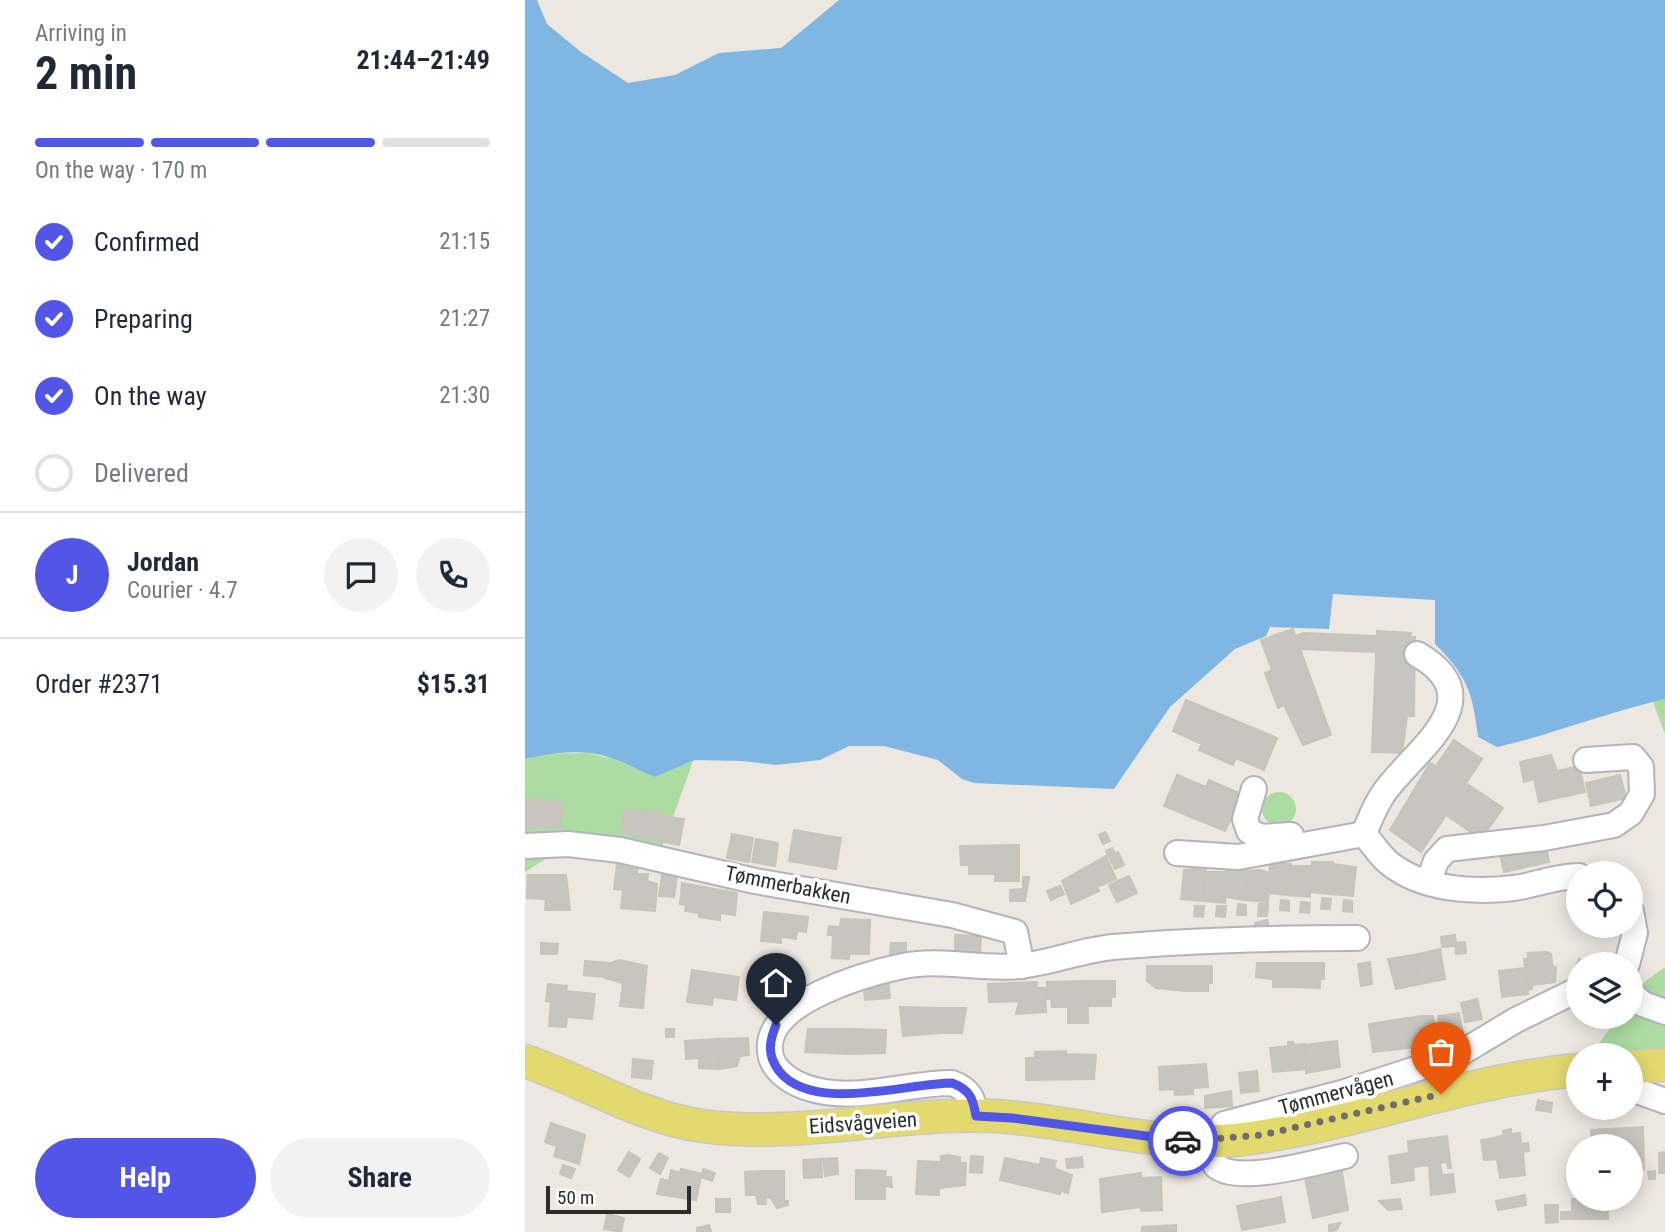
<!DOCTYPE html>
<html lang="en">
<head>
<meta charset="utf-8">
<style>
	:root { --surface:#fff; --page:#f2f2f3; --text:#1f2937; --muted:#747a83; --line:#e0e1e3; --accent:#5256e6 }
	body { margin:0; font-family:"Roboto Condensed",sans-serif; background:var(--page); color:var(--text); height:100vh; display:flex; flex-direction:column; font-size:26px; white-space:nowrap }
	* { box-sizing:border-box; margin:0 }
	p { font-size:23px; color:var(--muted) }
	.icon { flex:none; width:38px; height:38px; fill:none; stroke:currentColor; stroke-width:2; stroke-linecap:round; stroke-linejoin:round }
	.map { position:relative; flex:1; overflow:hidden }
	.panel { display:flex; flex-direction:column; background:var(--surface); width:525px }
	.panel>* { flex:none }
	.buttons { position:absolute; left:1041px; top:861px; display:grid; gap:14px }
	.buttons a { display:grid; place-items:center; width:77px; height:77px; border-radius:50%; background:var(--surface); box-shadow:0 4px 18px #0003; font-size:35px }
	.scale { position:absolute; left:21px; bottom:18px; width:145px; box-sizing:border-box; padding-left:7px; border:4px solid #2c2c2c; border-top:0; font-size:19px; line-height:24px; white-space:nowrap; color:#2c2c2c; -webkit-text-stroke:5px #fff; paint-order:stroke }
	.pin { position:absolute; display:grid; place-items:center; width:60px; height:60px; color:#fff; margin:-72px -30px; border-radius:50% 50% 50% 0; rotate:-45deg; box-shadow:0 0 7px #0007 }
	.pin .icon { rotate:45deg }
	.courier { position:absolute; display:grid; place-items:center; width:70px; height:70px; margin:-35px; border:5px solid #5256e6; border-radius:50%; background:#fff; color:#222; box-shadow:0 2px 9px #0007 }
	.summary em { font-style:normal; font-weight:700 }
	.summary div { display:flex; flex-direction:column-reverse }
	.summary { display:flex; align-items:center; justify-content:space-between; height:119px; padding:0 35px }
	h1 { font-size:46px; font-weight:700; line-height:52px }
	.bar { display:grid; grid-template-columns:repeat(4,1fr); gap:10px 7px; align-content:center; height:84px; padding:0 35px }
	.bar i { height:9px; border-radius:5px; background:var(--line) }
	.bar .current { background:var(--accent) }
	.bar p { grid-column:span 4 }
	.line { display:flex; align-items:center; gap:18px; padding:0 35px; border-top:2px solid var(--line) }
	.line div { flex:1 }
	.round { display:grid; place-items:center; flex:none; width:74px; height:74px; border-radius:37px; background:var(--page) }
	ol { padding:0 35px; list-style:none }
	li { display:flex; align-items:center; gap:21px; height:77px }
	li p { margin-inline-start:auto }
	li .icon { padding:7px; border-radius:50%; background:var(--accent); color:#fff; stroke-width:4 }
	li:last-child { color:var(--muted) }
	li i { width:38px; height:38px; border:4px solid var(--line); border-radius:50% }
	.primary-button { display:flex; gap:14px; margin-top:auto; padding:14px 35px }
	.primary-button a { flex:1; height:80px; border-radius:42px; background:var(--accent); color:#fff; font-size:28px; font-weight:700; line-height:80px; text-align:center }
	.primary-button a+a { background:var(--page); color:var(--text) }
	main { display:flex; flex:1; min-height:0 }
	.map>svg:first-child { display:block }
	.green { fill:#addca2 }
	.water { fill:#7fb7e2 }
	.building { fill:#c7c5bf; stroke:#c7c4b9; stroke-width:2 }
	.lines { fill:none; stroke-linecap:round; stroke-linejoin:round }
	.minor-casing { stroke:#b3b3be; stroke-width:28 }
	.major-casing { stroke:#c8c8c8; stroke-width:35 }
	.minor { stroke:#fff; stroke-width:24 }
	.major { stroke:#e2d96f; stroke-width:32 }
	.done { stroke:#6f6e6b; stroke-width:7; stroke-dasharray:0 12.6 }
	.route { stroke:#5256e6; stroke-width:9 }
	.labels { text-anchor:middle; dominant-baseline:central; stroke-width:7; stroke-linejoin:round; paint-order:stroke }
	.street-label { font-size:21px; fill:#2c2c2c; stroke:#fff }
</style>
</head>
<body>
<main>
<section class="panel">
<div class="summary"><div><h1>2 min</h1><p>Arriving in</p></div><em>21:44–21:49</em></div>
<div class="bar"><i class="current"></i><i class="current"></i><i class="current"></i><i></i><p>On the way · 170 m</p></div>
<ol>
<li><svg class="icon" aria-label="check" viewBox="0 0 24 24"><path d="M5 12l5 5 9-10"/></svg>Confirmed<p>21:15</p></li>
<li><svg class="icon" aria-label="check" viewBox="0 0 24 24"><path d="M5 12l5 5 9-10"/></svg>Preparing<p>21:27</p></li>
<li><svg class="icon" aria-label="check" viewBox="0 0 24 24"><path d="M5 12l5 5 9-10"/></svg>On the way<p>21:30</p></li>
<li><i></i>Delivered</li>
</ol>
<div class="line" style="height:126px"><b class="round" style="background:var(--accent);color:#fff">J</b><div><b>Jordan</b><p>Courier · 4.7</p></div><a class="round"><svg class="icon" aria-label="chat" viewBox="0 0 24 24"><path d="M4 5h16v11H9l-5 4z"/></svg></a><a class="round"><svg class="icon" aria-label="phone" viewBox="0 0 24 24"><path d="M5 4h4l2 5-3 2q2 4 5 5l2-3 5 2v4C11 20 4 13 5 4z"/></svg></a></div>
<div class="line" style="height:91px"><div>Order #2371</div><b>$15.31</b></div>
<div class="primary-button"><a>Help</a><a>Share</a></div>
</section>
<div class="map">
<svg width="1140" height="1232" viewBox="0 0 1140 1232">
	<rect width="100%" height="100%" fill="#ece8e0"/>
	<g class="green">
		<polygon points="1140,699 1140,734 1128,702"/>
		<polygon points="63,753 92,760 130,777 168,761 130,867 25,856 0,872 0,759 17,754"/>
		<circle cx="754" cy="809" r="17"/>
		<path d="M1140 967V1054L1067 1053 1093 1017H1106C1106 988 1118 983 1140 967Z"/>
	</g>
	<path class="water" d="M0 0H12L22 24 56 52 103 83 150 75 194 53 256 48 314 0H1140V699C1083 712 1029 734 972 747L953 737C948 694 942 675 910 644V600L808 594 804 629 745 627 741 636 710 649 645 707 589 789 449 783 437 779 413 760 359 746H324L295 760 251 765 217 761 170 760 130 777C116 772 103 764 89 759 62 748 27 752 0 759Z"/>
	<g class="building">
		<polygon points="768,629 806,735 778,745 759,705 753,708 740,673 747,670 736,640"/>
		<polygon points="852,631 886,633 885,637 890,637 889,716 882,716 877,753 847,752"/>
		<polygon points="778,633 851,636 851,652 775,649 771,636"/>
		<polygon points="661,700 752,738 739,770 711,758 708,765 674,750 677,744 648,731"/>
		<polygon points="929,740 957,759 941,783 978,808 956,839 921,815 896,852 865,830 905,763 911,766"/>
		<polygon points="1026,755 1032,771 1054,766 1060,792 1014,802 1009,779 999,782 995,762"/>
		<polygon points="652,775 681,787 684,780 719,795 700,831 639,806"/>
		<polygon points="1095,775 1101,798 1066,806 1061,783"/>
		<polygon points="0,799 37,801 37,811 40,814 36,816 35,828 11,826 0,831"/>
		<polygon points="100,809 136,813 136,816 159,819 154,845 96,833"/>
		<polygon points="269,830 316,838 311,869 264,861"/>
		<polygon points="580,832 585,841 578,844 574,835"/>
		<polygon points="207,834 228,838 224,862 202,858"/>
		<polygon points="231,839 253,843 250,866 227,862"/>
		<polygon points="1021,844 1024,862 979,872 975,854"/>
		<polygon points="494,845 494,881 470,881 470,874 444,874 444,865 436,865 435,846"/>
		<polygon points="587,848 590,854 593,852 599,865 590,869 581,851"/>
		<polygon points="581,856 591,879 572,887 574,891 546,904 537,881"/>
		<polygon points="787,862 808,862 805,894 786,892"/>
		<polygon points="92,864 113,865 112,874 123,874 122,881 132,884 130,911 96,908 98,890 89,889"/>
		<polygon points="745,864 766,864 762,895 743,893"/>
		<polygon points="808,864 831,867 828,896 805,894"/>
		<polygon points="765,866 787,866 785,897 762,895"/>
		<polygon points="702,868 723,868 720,900 701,897"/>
		<polygon points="672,869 681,870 678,901 656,899 659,870"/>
		<polygon points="735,870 745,873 743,902 720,900 723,871"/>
		<polygon points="681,872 702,872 700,903 678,901"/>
		<polygon points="3,875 41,875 45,910 20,910 21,899 2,898"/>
		<polygon points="137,875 152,876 149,897 134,896"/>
		<polygon points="604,876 612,893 592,902 584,885"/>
		<polygon points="498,877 504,877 500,901 485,901 485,890 498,889"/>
		<polygon points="157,883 212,893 210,915 195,913 195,920 174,917 174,913 160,911 161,905 155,904"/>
		<polygon points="535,886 539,894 526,900 522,891"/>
		<polygon points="797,898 806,899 805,909 796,909"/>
		<polygon points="756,900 764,901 764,911 755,910"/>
		<polygon points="819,900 827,901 827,912 818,911"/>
		<polygon points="776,902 785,903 784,913 775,912"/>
		<polygon points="713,904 721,905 721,915 712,915"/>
		<polygon points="734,904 743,904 742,916 733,916"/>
		<polygon points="670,906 679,906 678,917 669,916"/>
		<polygon points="692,906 701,906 700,917 691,916"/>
		<polygon points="239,912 283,917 281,932 272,931 271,939 256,937 256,943 236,941"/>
		<polygon points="316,919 345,920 344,954 324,954 324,959 307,958 308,935 303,935 304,926 315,927"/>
		<polygon points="742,920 745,929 729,928 730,923"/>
		<polygon points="430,935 456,936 455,956 430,955"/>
		<polygon points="930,935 931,946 917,947 916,937"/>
		<polygon points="940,942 941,953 931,954 930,943"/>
		<polygon points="16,943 33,944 32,954 16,954"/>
		<polygon points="366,943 381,943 381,955 365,954"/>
		<polygon points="915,949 920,979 895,984 889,955"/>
		<polygon points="1021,952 1026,954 1028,968 1031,967 1030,982 1007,985 1007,989 1003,990 999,959 1003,959 1003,953"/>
		<polygon points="889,955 895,984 871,989 863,959"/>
		<polygon points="1054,959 1063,964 1054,964 1054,975 1048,972"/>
		<polygon points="94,960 122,966 118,1008 95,1006 98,983 80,978 83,964"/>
		<polygon points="60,961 83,963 81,977 59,975"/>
		<polygon points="845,962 847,984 836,986 833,964"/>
		<polygon points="732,963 772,963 771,987 748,987 748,979 731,977"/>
		<polygon points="772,963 799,963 799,979 795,979 795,988 771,987"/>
		<polygon points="622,966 660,966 660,991 631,988 622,981"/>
		<polygon points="660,966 687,966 687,983 683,983 683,991 660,991"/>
		<polygon points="1000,968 1003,994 977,997 974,971"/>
		<polygon points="167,970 214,977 211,1000 188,997 187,1005 162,1002"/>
		<polygon points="363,979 365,998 340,1000 339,987"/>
		<polygon points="562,981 563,1023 543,1023 543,1007 527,1007 526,999 522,999 522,982"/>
		<polygon points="562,981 590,981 590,997 586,997 586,1006 562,1006"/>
		<polygon points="512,982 510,1001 464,1002 463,984"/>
		<polygon points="23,984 42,986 41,991 70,994 67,1019 42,1017 41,1027 24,1026 26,1002 21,1001"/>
		<polygon points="510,988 520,988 521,1012 491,1014 494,1002 510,1001"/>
		<polygon points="952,999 957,1019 940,1022 936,1003"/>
		<polygon points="375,1007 415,1008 415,1033 378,1036"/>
		<polygon points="415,1008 441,1008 437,1033 415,1033"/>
		<polygon points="934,1013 938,1033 916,1036 913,1016"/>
		<polygon points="896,1016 908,1016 911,1040 900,1041 900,1046 875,1049 870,1020"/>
		<polygon points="1059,1017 1074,1017 1074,1020 1059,1021"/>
		<polygon points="870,1020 875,1049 848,1052 844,1024"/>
		<rect x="141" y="1029" width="8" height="8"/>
		<polygon points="283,1029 322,1029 322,1054 280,1052"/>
		<polygon points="322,1029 361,1030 360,1053 322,1054"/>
		<polygon points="223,1038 224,1055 215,1056 212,1066 194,1069 192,1039"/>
		<polygon points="192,1039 194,1069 174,1068 174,1058 161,1059 160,1041"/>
		<polygon points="812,1041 815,1067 781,1073 780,1045"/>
		<polygon points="763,1042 768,1042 768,1045 780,1044 781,1069 748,1072 745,1048 763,1046"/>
		<polygon points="541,1051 541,1054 571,1055 569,1079 501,1080 501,1058 510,1058 510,1052"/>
		<polygon points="108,1059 128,1061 126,1079 107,1077"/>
		<polygon points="681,1064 683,1087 668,1088 668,1094 650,1095 649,1089 635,1090 634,1067"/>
		<polygon points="732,1071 734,1091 716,1093 714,1073"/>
		<polygon points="706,1091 707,1106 680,1108 680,1096"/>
		<polygon points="1013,1100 1027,1103 1026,1112 1011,1110"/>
		<polygon points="26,1123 60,1135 54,1164 29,1156 32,1146 20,1142"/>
		<polygon points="1118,1127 1119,1169 1106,1169 1106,1146 1067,1146 1066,1130"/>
		<polygon points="986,1129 986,1134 995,1133 996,1144 1003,1143 1004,1151 998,1152 1000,1175 975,1178 972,1159 959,1160 956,1140 969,1138 979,1135 978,1131"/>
		<polygon points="922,1136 926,1168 923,1168 922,1162 915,1163 917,1175 928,1174 930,1192 906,1195 904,1165 888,1167 889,1180 867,1183 864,1156 884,1153 883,1141"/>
		<polygon points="104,1152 115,1159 104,1177 93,1170"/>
		<polygon points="1140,1152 1140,1173 1134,1173 1134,1153"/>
		<polygon points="134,1153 143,1158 135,1174 125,1168"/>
		<polygon points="423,1155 435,1157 435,1163 441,1163 440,1185 414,1188 414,1195 391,1194 393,1161 416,1162 416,1156"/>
		<polygon points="446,1156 458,1157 457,1173 445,1172"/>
		<polygon points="557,1157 558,1167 542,1168 541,1159"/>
		<polygon points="312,1158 313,1174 300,1176 298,1159"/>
		<polygon points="480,1158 515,1165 516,1158 531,1161 529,1168 547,1175 543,1193 536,1191 535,1194 475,1180"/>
		<polygon points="296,1159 297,1177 279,1178 278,1160"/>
		<polygon points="38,1165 50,1169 46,1178 35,1174"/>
		<polygon points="816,1166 823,1210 788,1218 779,1173"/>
		<polygon points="156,1169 177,1174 178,1169 190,1173 187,1181 176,1177 171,1200 132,1194 136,1179 144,1181 146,1170 155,1173"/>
		<polygon points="331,1170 361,1171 360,1177 366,1177 367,1187 360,1186 360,1199 331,1199"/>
		<polygon points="239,1171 259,1171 259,1201 263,1201 263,1205 252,1208 246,1198 240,1198"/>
		<polygon points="239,1171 241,1204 233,1204 231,1195 221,1195 220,1172"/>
		<polygon points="1130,1171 1130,1179 1124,1179 1123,1172"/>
		<polygon points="616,1173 616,1178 636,1177 637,1210 616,1211 616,1207 577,1212 575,1179"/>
		<polygon points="1000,1195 1001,1205 973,1210 971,1201"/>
		<polygon points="756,1197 760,1222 717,1230 712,1206"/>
		<rect x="191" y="1199" width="14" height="13"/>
		<polygon points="875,1199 877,1209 863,1210 854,1201"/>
		<polygon points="1047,1199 1082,1199 1083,1219 1036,1219 1036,1212 1047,1212"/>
		<polygon points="1020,1205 1033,1205 1033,1222 1021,1223"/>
		<polygon points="82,1214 99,1218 96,1232 79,1229"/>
		<polygon points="815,1223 812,1230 804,1232 804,1225"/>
		<polygon points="184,1225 186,1232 172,1232 172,1228"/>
		<polygon points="651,1225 651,1232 617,1232 617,1227"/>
	</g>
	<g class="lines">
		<g class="minor-casing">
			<g id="minor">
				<path d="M892 654C970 699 891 749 861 790 851 803 845 819 839 834 847 843 854 855 864 863 897 890 949 893 989 888 1011 885 1031 876 1054 876"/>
				<polyline points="729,789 720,819 724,831 736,837 766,835"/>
				<polyline points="0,846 43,844 95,850 230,881 427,915 490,932 497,966"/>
				<polyline points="652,853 713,857 839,834"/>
				<polyline points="904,881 911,861 922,849 1019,838 1089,825 1106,813 1117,794 1116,767 1108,757 1061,760"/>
				<polyline points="1102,964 1110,933 1106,911"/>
				<polyline points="1106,993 1118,1004 1140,1012"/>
				<polyline points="1106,1078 1115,1092 1140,1101"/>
				<path d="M451 1116C448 1098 445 1090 427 1083 378 1083 328 1104 280 1087 264 1081 246 1069 245 1051 240 1002 340 974 378 966 416 958 456 970 494 966 526 963 556 950 588 947 669 940 751 938 832 938"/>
				<path d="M820 1156C791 1162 714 1185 691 1166L686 1157V1141L699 1124 820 1092 909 1063 936 1053 991 1020 1054 989"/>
			</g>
		</g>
		<g class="major-casing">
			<g id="major">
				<path d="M0 1061C59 1081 115 1117 177 1126 274 1139 371 1112 468 1116 550 1120 627 1148 710 1140 826 1127 936 1080 1054 1070"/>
				<polyline points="1106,1067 1140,1065"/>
			</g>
		</g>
		<use href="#minor" class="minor"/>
		<use href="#major" class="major"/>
	</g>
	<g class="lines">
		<polyline class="done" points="658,1141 737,1135 916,1094"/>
		<path class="route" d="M251 1025C244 1042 242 1055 254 1071 288 1114 382 1083 427 1083 445 1090 448 1098 451 1116L487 1118 658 1141"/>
	</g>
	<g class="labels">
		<g class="street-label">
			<text transform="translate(263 885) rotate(11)">Tømmerbakken</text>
			<text transform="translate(811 1093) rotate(-15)">Tømmervågen</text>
			<text transform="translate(338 1123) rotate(-4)">Eidsvågveien</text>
		</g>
	</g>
</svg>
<div class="buttons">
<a><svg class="icon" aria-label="locate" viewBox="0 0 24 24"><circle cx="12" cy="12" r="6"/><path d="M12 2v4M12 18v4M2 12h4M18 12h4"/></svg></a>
<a><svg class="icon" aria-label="layers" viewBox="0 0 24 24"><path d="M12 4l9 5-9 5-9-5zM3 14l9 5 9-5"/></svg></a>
<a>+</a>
<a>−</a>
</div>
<div class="scale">50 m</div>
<div class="pin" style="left:916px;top:1094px;background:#ea580c"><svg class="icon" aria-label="bag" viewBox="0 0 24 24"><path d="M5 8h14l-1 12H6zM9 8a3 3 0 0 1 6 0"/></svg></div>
<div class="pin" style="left:251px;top:1025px;background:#1f2937"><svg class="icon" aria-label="home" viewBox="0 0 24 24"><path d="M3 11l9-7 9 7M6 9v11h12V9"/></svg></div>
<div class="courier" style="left:658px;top:1141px"><svg class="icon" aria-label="car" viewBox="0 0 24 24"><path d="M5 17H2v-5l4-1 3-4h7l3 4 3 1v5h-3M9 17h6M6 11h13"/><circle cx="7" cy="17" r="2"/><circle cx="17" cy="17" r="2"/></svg></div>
</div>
</main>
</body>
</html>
